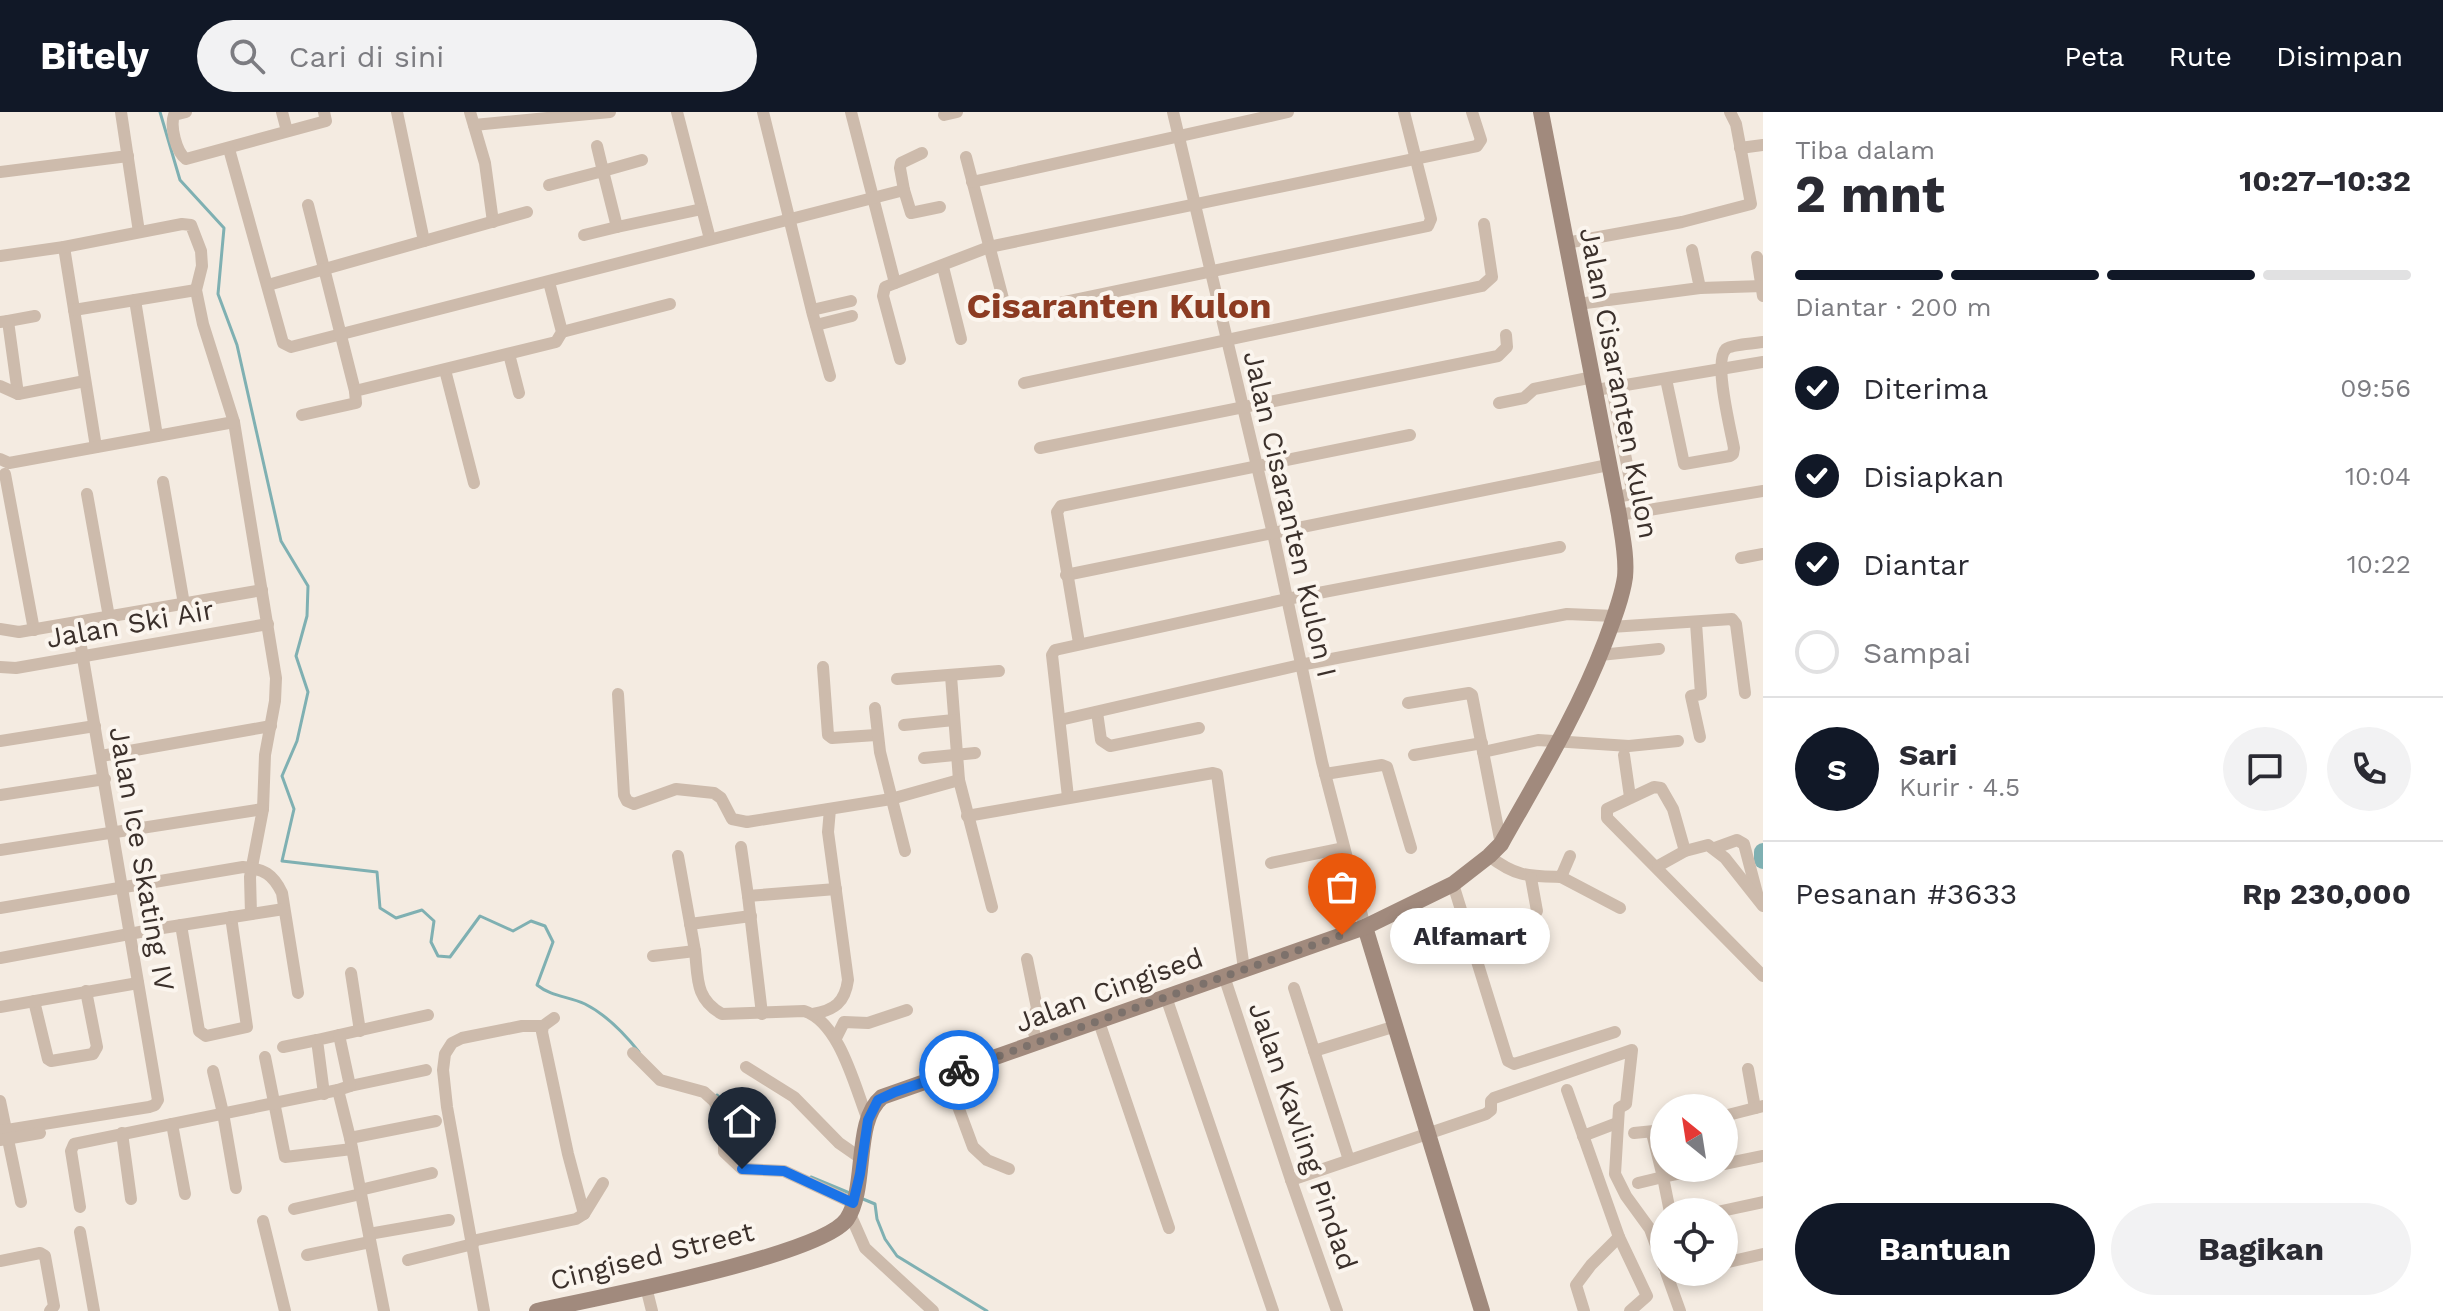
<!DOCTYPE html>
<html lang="id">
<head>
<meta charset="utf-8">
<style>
	:root { --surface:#fff; --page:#f2f2f3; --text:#2b2b33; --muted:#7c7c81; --line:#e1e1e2; --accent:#111827 }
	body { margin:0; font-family:"Work Sans",sans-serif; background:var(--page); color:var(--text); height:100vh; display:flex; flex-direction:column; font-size:30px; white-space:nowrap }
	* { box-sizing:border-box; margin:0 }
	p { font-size:26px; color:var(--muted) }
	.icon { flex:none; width:44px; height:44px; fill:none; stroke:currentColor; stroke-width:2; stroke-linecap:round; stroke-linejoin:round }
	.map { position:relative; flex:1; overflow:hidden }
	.side { display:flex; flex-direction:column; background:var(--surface); width:680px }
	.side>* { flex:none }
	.needle { width:52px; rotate:330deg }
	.controls { position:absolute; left:1650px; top:982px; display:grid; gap:16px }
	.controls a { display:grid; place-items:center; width:88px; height:88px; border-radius:50%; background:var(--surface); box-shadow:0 4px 12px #0003; font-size:40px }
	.pin { position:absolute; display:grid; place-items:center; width:68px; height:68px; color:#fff; margin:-82px -34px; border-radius:50% 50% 50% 0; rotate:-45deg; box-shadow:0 0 8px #0007 }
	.pin .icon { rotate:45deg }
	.courier { position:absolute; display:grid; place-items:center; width:80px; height:80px; margin:-40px; border:6px solid #1a73e8; border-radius:50%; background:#fff; color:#222; box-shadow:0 2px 10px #0007 }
	.bubble { position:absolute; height:56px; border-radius:28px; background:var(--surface); box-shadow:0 4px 12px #0003; font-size:26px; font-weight:700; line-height:56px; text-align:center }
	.headline em { font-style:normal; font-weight:700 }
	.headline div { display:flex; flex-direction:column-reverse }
	.headline { display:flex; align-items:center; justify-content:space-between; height:136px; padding:0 32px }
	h1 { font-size:52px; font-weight:700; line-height:60px }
	.bar { display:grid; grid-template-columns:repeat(4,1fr); gap:12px 8px; align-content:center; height:96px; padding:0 32px }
	.bar i { height:10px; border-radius:6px; background:var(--line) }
	.bar .on { background:var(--accent) }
	.bar p { grid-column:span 4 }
	.line { display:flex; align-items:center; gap:20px; padding:0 32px; border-top:2px solid var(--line) }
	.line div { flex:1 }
	.round { display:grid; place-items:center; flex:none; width:84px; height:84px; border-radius:42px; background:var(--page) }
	ol { padding:0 32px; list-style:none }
	li { display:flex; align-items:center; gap:24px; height:88px }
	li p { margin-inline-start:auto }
	li .icon { padding:8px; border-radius:50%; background:var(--accent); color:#fff; stroke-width:4 }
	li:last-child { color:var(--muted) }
	li i { width:44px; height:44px; border:4px solid var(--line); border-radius:50% }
	.button { display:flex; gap:16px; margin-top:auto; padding:16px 32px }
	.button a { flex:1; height:92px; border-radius:48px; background:var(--accent); color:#fff; font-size:32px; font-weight:700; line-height:92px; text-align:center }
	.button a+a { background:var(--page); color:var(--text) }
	header { display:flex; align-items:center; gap:48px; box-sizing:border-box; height:112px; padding:0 40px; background:var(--accent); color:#fff }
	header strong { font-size:38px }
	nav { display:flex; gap:44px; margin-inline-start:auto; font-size:28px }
	.search { width:560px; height:72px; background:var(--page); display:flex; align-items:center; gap:20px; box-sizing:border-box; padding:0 28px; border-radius:44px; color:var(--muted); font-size:30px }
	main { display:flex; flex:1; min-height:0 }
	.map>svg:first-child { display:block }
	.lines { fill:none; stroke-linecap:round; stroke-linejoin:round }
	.stream { stroke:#7fb0b2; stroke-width:3 }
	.river { stroke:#7fb0b2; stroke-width:18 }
	.minor { stroke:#cdbbac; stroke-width:12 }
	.secondary { stroke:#a18a7d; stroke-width:16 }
	.done { stroke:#7c716b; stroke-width:8; stroke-dasharray:0 14.4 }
	.route { stroke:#1a73e8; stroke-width:10 }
	.labels { text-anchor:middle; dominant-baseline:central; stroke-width:8; stroke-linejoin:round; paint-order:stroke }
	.street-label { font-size:28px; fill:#3b302b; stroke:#fbf5ee }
	.district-label { font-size:36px; font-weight:bold; fill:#8c3b22; stroke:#fbf5ee }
</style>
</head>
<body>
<header>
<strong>Bitely</strong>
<div class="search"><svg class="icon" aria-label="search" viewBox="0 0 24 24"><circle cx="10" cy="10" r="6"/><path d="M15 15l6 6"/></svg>Cari di sini</div>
<nav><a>Peta</a><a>Rute</a><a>Disimpan</a></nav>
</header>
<main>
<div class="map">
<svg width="1763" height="1199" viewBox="0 0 1763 1199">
	<rect width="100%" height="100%" fill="#f4ebe1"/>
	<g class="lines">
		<g class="stream">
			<path d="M160 0 180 68 224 116 218 182 237 233 281 429 308 474 307 504 296 544 308 580 297 629 282 664 294 697 282 749 377 760 380 796 396 806 422 798 434 809 431 830 438 844 450 845 480 804 513 819 531 809 545 814 553 830 537 873C552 885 568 884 585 892 607 903 624 921 639 940"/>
			<path d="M717 983C733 997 731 1017 732 1037L735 1042"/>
			<polyline points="811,1065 852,1082"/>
			<polyline points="863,1087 875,1092 877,1107 885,1127 897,1144 987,1199"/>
		</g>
		<polyline class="river" points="1763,740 1763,748"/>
		<g class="minor">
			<polyline points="121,0 139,120"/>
			<path d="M186 0 174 3C170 14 176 40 186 47L326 9 324 0"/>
			<polyline points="282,0 287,19"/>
			<polyline points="397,0 424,129"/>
			<polyline points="470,0 485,51 493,110"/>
			<polyline points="677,0 710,127"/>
			<polyline points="763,0 813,203 830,264"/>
			<polyline points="851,0 895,171"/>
			<polyline points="1173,0 1275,430 1322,650 1365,815"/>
			<polyline points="944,3 957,0"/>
			<polyline points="474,13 610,0"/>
			<polyline points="597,34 603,59 642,48"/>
			<polyline points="1740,36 1763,33"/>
			<polyline points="229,37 283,231 291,235 904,78 900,56 901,51 922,41"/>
			<polyline points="966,45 1007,202 1428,114 1431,107 1404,0"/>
			<polyline points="0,60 128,44"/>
			<polyline points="972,70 1288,0"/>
			<polyline points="549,73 603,59 617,115 702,97"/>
			<polyline points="904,78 911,101 940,95"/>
			<polyline points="308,93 355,279"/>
			<polyline points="584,123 617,115"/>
			<polyline points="1566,131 1682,110 1751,92 1736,12 1730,0"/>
			<polyline points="64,135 96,335"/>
			<polyline points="0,144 64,135 182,112 191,113 201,139 202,154 196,178 203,212 234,310 276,566 275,589 265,643 263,697 250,765 251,802"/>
			<polyline points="1757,145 1763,184"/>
			<polyline points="943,155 961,227"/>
			<polyline points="268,173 527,100"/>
			<polyline points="1700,176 1763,174"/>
			<polyline points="135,188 157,324"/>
			<polyline points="1578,192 1700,176 1692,138"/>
			<polyline points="74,198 196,178"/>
			<polyline points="812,198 851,189"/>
			<polyline points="8,209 35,204"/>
			<polyline points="0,210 8,209 18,282"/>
			<polyline points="816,213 852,204"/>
			<polyline points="562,220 670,192"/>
			<polyline points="509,242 519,281"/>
			<polyline points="900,247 883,184 885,175 989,135 1477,34 1481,28 1472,0"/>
			<polyline points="445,258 474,371"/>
			<path d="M1666 267 1684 352 1730 344 1733 342 1734 336C1731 319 1713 249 1726 237 1730 233 1756 231 1763 230"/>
			<polyline points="1024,271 1482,174 1492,165 1484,112"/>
			<polyline points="0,274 18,282 85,269"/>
			<polyline points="1612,276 1632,378 1627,383 1615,385"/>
			<polyline points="1596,278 1763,250"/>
			<polyline points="1499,291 1524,286 1534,277 1593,265"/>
			<polyline points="302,303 356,291 355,279 556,230 562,220 549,170"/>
			<polyline points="1040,336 1498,244 1507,235 1506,223"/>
			<polyline points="0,347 9,351 234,310"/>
			<polyline points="5,362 34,518"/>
			<polyline points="163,370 184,492"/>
			<polyline points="87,382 109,505"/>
			<polyline points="1619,403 1763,379"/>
			<polyline points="1741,446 1763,442"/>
			<polyline points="1066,463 1608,353"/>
			<polyline points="1696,511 1701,582 1691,584 1700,625"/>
			<polyline points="1611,515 1732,507 1736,512 1745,581"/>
			<polyline points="0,517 19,520 262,478"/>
			<polyline points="1079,531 1057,400 1061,394 1410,323"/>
			<polyline points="1600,543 1659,537"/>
			<polyline points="0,555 16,556 268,512"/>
			<polyline points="823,555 828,623 832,626 876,623"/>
			<polyline points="951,564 959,668 992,795"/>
			<polyline points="897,567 999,559"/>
			<polyline points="618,582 624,683 627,689 634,692 676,677 714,681 721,686 732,707 747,710 891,687 959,668"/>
			<polyline points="1408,591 1469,581 1472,583 1501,732"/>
			<polyline points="875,596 880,640 905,739"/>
			<polyline points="1097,600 1101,628 1110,634 1199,616"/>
			<polyline points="1060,608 1300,553 1567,502 1614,504"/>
			<polyline points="904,613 954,608"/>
			<polyline points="0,629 95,614"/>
			<polyline points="1483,640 1538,628 1629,634 1678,629"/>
			<polyline points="1414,643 1482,631"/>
			<polyline points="1624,643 1630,685"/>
			<polyline points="101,644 271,614"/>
			<polyline points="924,646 975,641"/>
			<polyline points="1325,662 1382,653 1387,655 1411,736"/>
			<polyline points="0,683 105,667"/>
			<polyline points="1068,685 1052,543 1055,538 1287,487 1560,435"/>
			<polyline points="967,704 1213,661 1217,662 1244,857"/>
			<polyline points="741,735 748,784"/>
			<polyline points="1715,736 1737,728 1744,732 1758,785"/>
			<polyline points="0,738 263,697"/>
			<polyline points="1685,739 1673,697 1661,676 1654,675 1607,697 1607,706 1763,864"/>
			<polyline points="678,744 695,839"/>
			<path d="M1489 744C1516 765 1529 764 1561 765L1570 744"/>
			<polyline points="1271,751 1343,736"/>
			<polyline points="1658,754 1685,739 1708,733 1725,746 1763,794"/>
			<polyline points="1561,765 1620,796"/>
			<polyline points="1531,766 1537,799"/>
			<polyline points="1453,772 1508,949 1514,952 1615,920"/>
			<path d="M0 796 243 755C264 757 273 762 282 781L298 881"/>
			<polyline points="690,812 751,804"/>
			<polyline points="181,813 199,919 206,924 247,915 231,805"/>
			<path d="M653 844 695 839C698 866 695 887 722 902L804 899C840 910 855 976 868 1008"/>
			<polyline points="0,846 156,817 284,797"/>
			<polyline points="1027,847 1037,896 1031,910 1037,931"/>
			<polyline points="351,861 360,919"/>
			<polyline points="1224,864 1291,1068 1337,1199"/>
			<polyline points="1294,876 1349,1048"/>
			<polyline points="1166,885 1273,1199"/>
			<polyline points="34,889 48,947 51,949 93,942 97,935 86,879"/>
			<polyline points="0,895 138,871"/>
			<polyline points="762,902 748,784 836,777"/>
			<path d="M813 902C834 898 845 891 848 868L828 720 830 697"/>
			<polyline points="554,906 543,914 542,920 568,1042 584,1102"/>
			<polyline points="1099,910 1169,1116"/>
			<polyline points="836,926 844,910 868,911 907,898"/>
			<polyline points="283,935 317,928"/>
			<polyline points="1314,939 1396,914"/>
			<polyline points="633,941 660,968 704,980 714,989 724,1008 724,1040 742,1057 784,1059 853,1091"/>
			<polyline points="265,945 285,1045 352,1037"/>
			<polyline points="746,955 794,985 839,1031 862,1047"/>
			<polyline points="1748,957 1755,996"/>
			<polyline points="213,959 223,1001 236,1076"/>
			<polyline points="946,962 973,1035 987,1048 1009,1057"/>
			<polyline points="350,974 426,958"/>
			<polyline points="1567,978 1619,1125 1591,1153 1576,1173 1584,1199"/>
			<polyline points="324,982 317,928 339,923"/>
			<polyline points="0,989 21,1090"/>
			<polyline points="1724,1004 1763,994"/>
			<polyline points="172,1012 185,1082"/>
			<polyline points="0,1019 149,995 155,993 158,988 77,511"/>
			<polyline points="122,1021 131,1087"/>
			<polyline points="1634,1021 1664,1018"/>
			<polyline points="1583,1024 1617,1011"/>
			<polyline points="350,1026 436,1009"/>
			<polyline points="0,1028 40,1021"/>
			<polyline points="1724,1052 1763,1044"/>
			<polyline points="1291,1068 1486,1002 1491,998 1491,989 1494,986 1632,938 1626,992 1619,996 1615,1062 1626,1084 1650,1117 1664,1155"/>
			<polyline points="1638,1071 1663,1065 1652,1021"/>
			<polyline points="360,1078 432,1061"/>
			<polyline points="80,1095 71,1039 74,1032 338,978"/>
			<polyline points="294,1097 361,1082"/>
			<polyline points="1670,1100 1663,1065 1706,1056"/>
			<polyline points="1717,1100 1763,1090"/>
			<polyline points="850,1102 865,1136 933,1199"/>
			<polyline points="263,1109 285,1199"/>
			<polyline points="80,1120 94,1199"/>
			<polyline points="369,1122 449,1108"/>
			<polyline points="1619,1125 1647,1184 1630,1199"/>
			<polyline points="472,1129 576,1107 584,1102 603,1071"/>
			<polyline points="307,1143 370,1130"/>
			<polyline points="408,1148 473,1132"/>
			<polyline points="0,1149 40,1141 45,1144 54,1194 50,1199"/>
			<polyline points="1724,1151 1763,1142"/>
			<polyline points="1666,1160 1680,1199"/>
			<polyline points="646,1175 652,1199"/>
			<polyline points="384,1199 350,1026 338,978 350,974 339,923 428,903"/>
			<polyline points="484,1199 447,995 443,958 445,942 452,931 462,926 522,914 543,914"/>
		</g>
		<g class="secondary">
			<polyline points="1365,815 1482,1199"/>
			<path d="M537 1199C590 1187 822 1144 847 1107 868 1075 853 1009 882 985L1365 815 1453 772 1489 744 1501 732C1538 666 1578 601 1605 530 1613 509 1622 486 1625 465 1627 444 1622 423 1619 403L1541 0"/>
		</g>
	</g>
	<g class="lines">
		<polyline class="done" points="959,958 1342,823"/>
		<polyline class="route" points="742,1057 784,1059 853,1091 860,1062 868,1008 878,988 895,980 959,958"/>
	</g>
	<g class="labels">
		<g class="street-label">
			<text transform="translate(1619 271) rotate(79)">Jalan Cisaranten Kulon</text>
			<text transform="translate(1290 402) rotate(77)">Jalan Cisaranten Kulon I</text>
			<text transform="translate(130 512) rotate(-10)">Jalan Ski Air</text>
			<text transform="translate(142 747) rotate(80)">Jalan Ice Skating IV</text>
			<text transform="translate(1109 878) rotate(-20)">Jalan Cingised</text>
			<text transform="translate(1303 1024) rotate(71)">Jalan Kavling Pindad</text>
			<text transform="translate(652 1144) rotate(-14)">Cingised Street</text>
		</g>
		<g class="district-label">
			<text x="1119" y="194">Cisaranten Kulon</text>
		</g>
	</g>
</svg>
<div class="controls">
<a><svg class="needle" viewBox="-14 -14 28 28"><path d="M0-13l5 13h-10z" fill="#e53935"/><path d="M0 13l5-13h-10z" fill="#7c7c81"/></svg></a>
<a><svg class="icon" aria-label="locate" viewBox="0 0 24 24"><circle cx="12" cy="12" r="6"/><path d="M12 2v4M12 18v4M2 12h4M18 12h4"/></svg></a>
</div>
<div class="pin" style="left:1342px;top:823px;background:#ea580c"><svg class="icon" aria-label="bag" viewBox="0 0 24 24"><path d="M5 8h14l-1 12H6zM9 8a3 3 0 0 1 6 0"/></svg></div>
<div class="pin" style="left:742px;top:1057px;background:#1f2937"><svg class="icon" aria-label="home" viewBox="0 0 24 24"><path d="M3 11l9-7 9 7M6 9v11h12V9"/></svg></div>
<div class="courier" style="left:959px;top:958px"><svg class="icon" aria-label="bike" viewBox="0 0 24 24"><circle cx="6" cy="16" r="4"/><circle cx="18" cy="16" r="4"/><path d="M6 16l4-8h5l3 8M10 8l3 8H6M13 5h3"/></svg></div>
<div class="bubble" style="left:1390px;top:796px;width:160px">Alfamart</div>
</div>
<section class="side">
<div class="headline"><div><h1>2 mnt</h1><p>Tiba dalam</p></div><em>10:27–10:32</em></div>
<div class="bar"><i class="on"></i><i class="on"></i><i class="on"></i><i></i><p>Diantar · 200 m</p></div>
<ol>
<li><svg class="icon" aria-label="check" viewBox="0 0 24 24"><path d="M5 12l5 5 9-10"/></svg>Diterima<p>09:56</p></li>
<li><svg class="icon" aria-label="check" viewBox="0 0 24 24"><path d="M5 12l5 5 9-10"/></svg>Disiapkan<p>10:04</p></li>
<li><svg class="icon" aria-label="check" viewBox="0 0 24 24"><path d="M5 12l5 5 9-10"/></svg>Diantar<p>10:22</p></li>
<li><i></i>Sampai</li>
</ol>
<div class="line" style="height:144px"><b class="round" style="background:var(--accent);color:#fff">S</b><div><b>Sari</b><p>Kurir · 4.5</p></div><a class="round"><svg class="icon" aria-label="chat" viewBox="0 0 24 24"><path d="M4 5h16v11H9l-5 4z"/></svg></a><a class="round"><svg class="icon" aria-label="phone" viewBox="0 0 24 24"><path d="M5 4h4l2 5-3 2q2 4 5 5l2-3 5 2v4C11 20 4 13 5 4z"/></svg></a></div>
<div class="line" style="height:104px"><div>Pesanan #3633</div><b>Rp 230,000</b></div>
<div class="button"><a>Bantuan</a><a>Bagikan</a></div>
</section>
</main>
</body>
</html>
